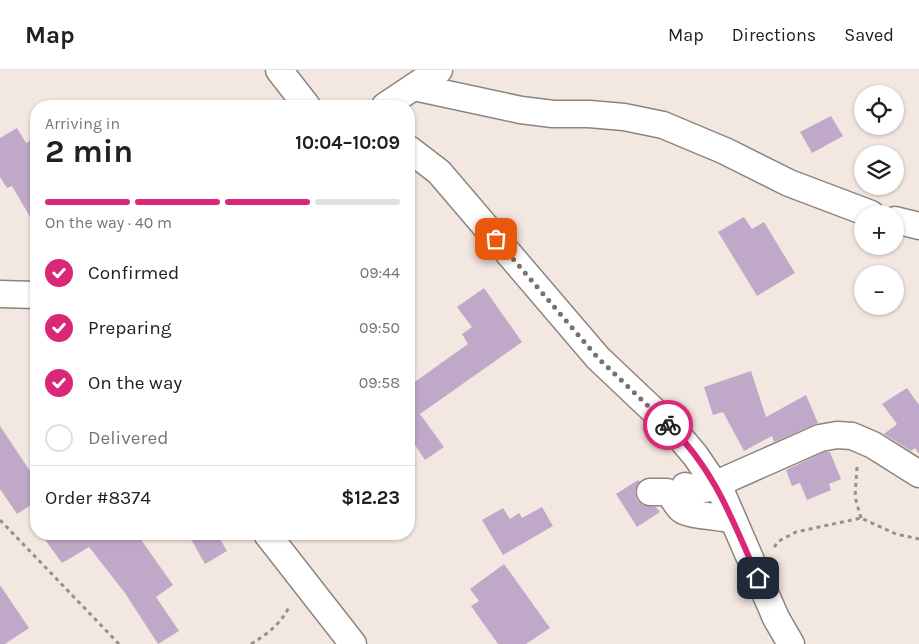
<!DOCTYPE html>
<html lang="en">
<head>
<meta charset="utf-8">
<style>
	:root { --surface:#fff; --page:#f6f6f6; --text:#202124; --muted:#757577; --line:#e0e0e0; --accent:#db2777 }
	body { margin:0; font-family:Karla,sans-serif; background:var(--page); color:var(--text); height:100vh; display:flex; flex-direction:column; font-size:19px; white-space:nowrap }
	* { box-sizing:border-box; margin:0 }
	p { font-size:16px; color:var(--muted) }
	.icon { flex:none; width:28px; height:28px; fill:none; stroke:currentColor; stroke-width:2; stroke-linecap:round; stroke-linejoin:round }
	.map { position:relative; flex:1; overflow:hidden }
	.sheet { position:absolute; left:30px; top:30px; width:385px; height:440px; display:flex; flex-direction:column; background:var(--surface); border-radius:20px; box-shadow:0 1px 4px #0004 }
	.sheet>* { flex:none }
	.fabs { position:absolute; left:854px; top:15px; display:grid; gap:10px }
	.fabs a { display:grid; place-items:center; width:50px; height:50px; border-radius:50%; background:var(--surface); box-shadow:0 1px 4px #0004; font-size:25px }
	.pin { position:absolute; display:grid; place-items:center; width:42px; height:42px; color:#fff; margin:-21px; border-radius:10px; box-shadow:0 2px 8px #0006 }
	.courier { position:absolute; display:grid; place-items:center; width:50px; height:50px; margin:-25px; border:4px solid #db2777; border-radius:50%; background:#fff; color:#222; box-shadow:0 1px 6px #0007 }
	.overview em { font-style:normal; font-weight:700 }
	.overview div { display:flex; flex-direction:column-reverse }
	.overview { display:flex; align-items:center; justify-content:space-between; height:85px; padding:0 15px }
	h1 { font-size:32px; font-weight:700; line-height:38px }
	.bar { display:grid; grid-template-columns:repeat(4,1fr); gap:8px 5px; align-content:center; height:60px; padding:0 15px }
	.bar i { height:6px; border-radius:4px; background:var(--line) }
	.bar .current { background:var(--accent) }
	.bar p { grid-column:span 4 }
	.line { display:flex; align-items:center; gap:12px; padding:0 15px; border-top:1px solid var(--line) }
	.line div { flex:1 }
	ol { padding:0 15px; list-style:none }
	li { display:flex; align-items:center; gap:15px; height:55px }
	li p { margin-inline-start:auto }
	li .icon { padding:5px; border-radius:50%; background:var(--accent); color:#fff; stroke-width:4 }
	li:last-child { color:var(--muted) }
	li i { width:28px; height:28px; border:2px solid var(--line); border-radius:50% }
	header { display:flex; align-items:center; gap:30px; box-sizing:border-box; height:70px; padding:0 25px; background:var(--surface); border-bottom:1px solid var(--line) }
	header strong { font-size:24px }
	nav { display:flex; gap:28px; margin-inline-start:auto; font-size:18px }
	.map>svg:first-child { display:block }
	.building { fill:#c0a9c8 }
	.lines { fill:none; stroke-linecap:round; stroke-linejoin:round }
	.minor-casing { stroke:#8d847d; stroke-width:29 }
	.path { stroke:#98908c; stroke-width:3; stroke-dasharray:4 4; stroke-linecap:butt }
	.minor { stroke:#fff; stroke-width:26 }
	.done { stroke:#78716d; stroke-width:5; stroke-dasharray:0 9 }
	.route { stroke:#db2777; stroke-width:6 }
</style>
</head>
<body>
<header>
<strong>Map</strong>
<nav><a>Map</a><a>Directions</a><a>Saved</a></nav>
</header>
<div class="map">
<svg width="919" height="574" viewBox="0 0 919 574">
	<rect width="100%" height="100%" fill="#f3e8e1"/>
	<g class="building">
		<polygon points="831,46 843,66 812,83 800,62"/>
		<polygon points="17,58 26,73 36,67 36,157 12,116 7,118 0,107 0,68"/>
		<polygon points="744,147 752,159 764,152 795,203 757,226 718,162"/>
		<polygon points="484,218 522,272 420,344 444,377 425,390 409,366 409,316 468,274 462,264 472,257 457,237"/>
		<polygon points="751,301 766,347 806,325 818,353 774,372 772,366 744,381 723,342 713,345 704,317"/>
		<polygon points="907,318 919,335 919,384 915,378 911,381 884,364 897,354 882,334"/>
		<polygon points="0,356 36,410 36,432 17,444 0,419"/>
		<polygon points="824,382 830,382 841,409 829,414 831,420 807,430 800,413 792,416 786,400"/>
		<polygon points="638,410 640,412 635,422 637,430 643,435 656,437 660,442 637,457 616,424"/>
		<polygon points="542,437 553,456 503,485 482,450 503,438 510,449 519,443 522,448"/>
		<polygon points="41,464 137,464 173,515 156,527 179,561 158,574 125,523 89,477 62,493"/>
		<polygon points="188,464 217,464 227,481 205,494"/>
		<polygon points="504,494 550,558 526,574 498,574 471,536 479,531 470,519"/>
		<polygon points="0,515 29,558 5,574 0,574"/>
	</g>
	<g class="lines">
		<g class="minor-casing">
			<g id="minor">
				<polyline points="279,0 307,36"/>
				<polyline points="414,17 521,40 553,44 589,44 624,47 663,55 725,81 789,113 871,144"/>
				<polyline points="385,36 439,0"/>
				<polyline points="409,79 439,102 598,288 672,358 695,385 723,426 776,548 791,574"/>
				<polyline points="895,150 919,156"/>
				<polyline points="0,224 36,225"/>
				<polyline points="685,416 698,420 705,419 820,368 837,365 852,366 873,375 919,404"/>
				<path d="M650 422H667C674 427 676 436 682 440 691 446 720 446 733 450"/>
				<polyline points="267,464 353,574"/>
			</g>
		</g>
		<g class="path">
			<polyline points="857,397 855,427 861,448"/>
			<polyline points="0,450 119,574"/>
			<polyline points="774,477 779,471 796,462 861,448 896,464 919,469"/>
			<path d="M251 574C267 564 280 555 289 537"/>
		</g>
		<use href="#minor" class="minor"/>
	</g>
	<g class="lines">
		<polyline class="done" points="496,169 598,288 668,355"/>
		<path class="route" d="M668 355C714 397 734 454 758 508"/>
	</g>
</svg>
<div class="fabs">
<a><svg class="icon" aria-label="locate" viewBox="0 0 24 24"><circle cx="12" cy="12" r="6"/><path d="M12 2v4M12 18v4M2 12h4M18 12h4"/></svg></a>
<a><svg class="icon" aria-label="layers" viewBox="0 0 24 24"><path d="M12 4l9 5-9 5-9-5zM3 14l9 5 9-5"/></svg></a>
<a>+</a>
<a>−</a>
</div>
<div class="pin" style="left:496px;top:169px;background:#ea580c"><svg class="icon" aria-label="bag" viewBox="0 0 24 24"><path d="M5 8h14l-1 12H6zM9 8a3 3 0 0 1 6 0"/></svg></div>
<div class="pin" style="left:758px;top:508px;background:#1f2937"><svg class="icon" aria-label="home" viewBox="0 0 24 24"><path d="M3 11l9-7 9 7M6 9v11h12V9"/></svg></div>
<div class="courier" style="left:668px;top:355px"><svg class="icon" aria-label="bike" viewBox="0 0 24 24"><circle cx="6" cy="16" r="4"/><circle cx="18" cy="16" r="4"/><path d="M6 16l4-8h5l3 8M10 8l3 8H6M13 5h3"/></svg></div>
<section class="sheet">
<div class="overview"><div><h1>2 min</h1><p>Arriving in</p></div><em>10:04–10:09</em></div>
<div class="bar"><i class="current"></i><i class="current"></i><i class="current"></i><i></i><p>On the way · 40 m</p></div>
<ol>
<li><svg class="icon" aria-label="check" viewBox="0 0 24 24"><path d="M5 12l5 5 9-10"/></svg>Confirmed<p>09:44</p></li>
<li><svg class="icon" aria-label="check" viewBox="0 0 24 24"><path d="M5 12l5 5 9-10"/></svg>Preparing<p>09:50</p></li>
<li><svg class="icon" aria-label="check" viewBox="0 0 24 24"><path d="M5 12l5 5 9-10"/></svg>On the way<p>09:58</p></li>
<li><i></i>Delivered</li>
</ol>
<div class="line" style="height:65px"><div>Order #8374</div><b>$12.23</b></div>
</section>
</div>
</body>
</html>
